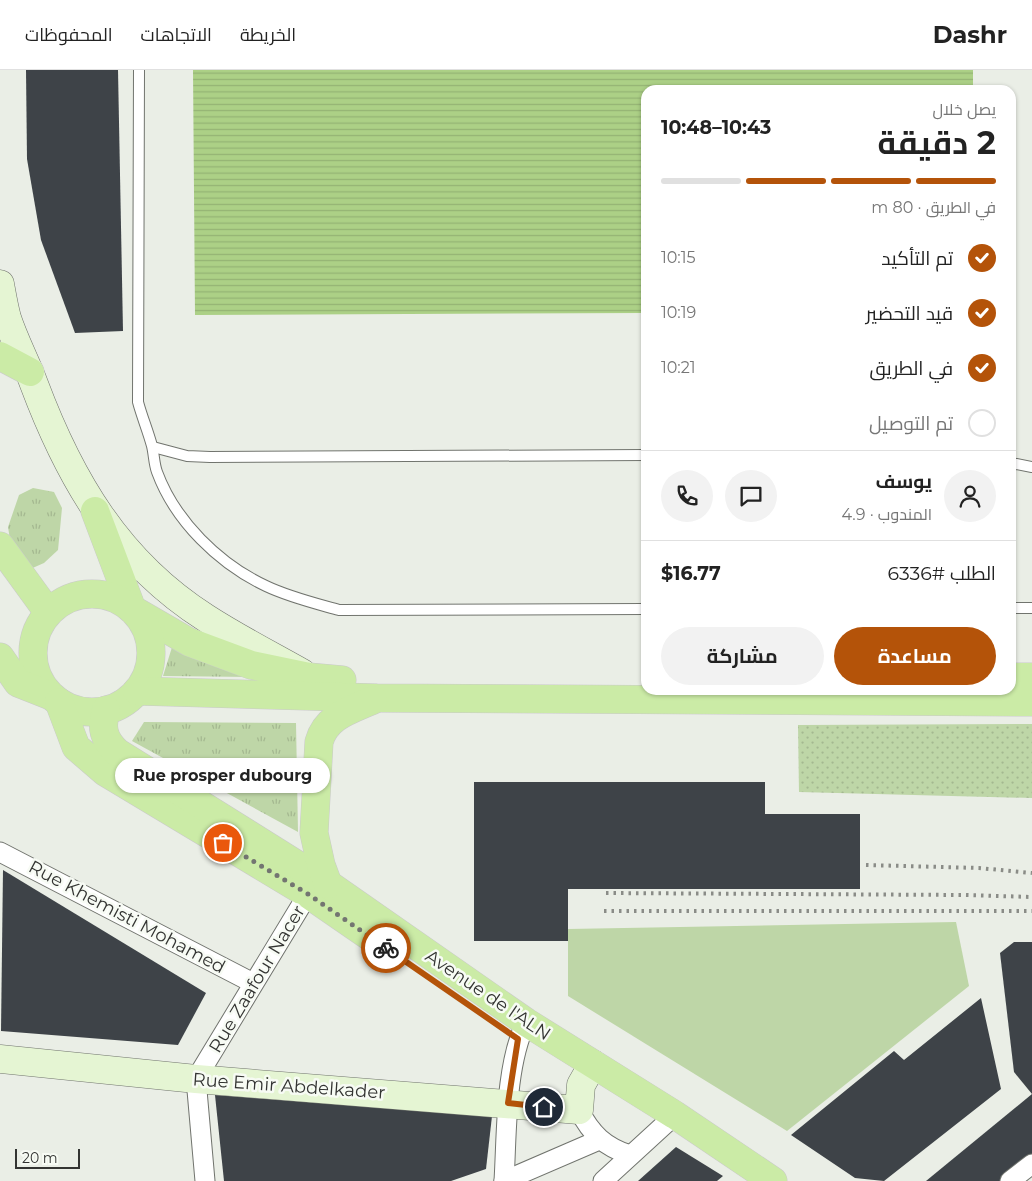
<!DOCTYPE html>
<html lang="ar">
<head>
<meta charset="utf-8">
<style>
	:root { --surface:#fff; --page:#f2f2f2; --text:#222; --muted:#767676; --line:#e0e0e0; --accent:#b45309 }
	body { margin:0; font-family:Montserrat,Cairo,sans-serif; background:var(--page); color:var(--text); direction:rtl; height:100vh; display:flex; flex-direction:column; font-size:19px; white-space:nowrap }
	* { box-sizing:border-box; margin:0 }
	p { font-size:16px; color:var(--muted) }
	.icon { flex:none; width:28px; height:28px; fill:none; stroke:currentColor; stroke-width:2; stroke-linecap:round; stroke-linejoin:round }
	.map { position:relative; flex:1; overflow:hidden; direction:ltr }
	.side { position:absolute; left:641px; top:15px; width:375px; height:610px; display:flex; flex-direction:column; background:var(--surface); border-radius:15px; box-shadow:0 1px 4px #0004; direction:rtl }
	.side>* { flex:none }
	.scale { position:absolute; left:15px; bottom:12px; width:65px; box-sizing:border-box; padding-left:5px; border:2px solid #333432; border-top:0; font-size:14px; line-height:18px; white-space:nowrap; color:#333432; -webkit-text-stroke:4px #f7fbf4; paint-order:stroke }
	.pin { position:absolute; display:grid; place-items:center; width:42px; height:42px; color:#fff; margin:-21px; border:2px solid #fff; border-radius:50%; box-shadow:0 1px 5px #0007 }
	.courier { position:absolute; display:grid; place-items:center; width:50px; height:50px; margin:-25px; border:4px solid #b45309; border-radius:50%; background:#fff; color:#222; box-shadow:0 1px 6px #0007 }
	.bubble { position:absolute; height:35px; border-radius:18px; background:var(--surface); box-shadow:0 1px 4px #0004; font-size:16px; font-weight:700; line-height:35px; text-align:center; direction:rtl }
	.overview em { font-style:normal; font-weight:700 }
	.overview div { display:flex; flex-direction:column-reverse }
	.overview { display:flex; align-items:center; justify-content:space-between; height:85px; padding:0 20px }
	h1 { font-size:32px; font-weight:700; line-height:38px }
	.bar { display:grid; grid-template-columns:repeat(4,1fr); gap:8px 5px; align-content:center; height:60px; padding:0 20px }
	.bar i { height:6px; border-radius:4px; background:var(--line) }
	.bar .active { background:var(--accent) }
	.bar p { grid-column:span 4 }
	.line { display:flex; align-items:center; gap:12px; padding:0 20px; border-top:1px solid var(--line) }
	.line div { flex:1 }
	.round { display:grid; place-items:center; flex:none; width:52px; height:52px; border-radius:26px; background:var(--page) }
	ol { padding:0 20px; list-style:none }
	li { display:flex; align-items:center; gap:15px; height:55px }
	li p { margin-inline-start:auto }
	li .icon { padding:5px; border-radius:50%; background:var(--accent); color:#fff; stroke-width:4 }
	li:last-child { color:var(--muted) }
	li i { width:28px; height:28px; border:2px solid var(--line); border-radius:50% }
	.button { display:flex; gap:10px; margin-top:auto; padding:10px 20px }
	.button a { flex:1; height:58px; border-radius:30px; background:var(--accent); color:#fff; font-size:20px; font-weight:700; line-height:58px; text-align:center }
	.button a+a { background:var(--page); color:var(--text) }
	header { display:flex; align-items:center; gap:30px; box-sizing:border-box; height:70px; padding:0 25px; background:var(--surface); border-bottom:1px solid var(--line) }
	header strong { font-size:24px }
	nav { display:flex; gap:28px; margin-inline-start:auto; font-size:18px }
	.map>svg:first-child { display:block }
	.grass { fill:url(#grass-tufts) }
	.park { fill:url(#park-dots) }
	.garden { fill:#bed6a7 }
	.water { fill:url(#water-rules) }
	.building { fill:#3e4348 }
	.lines { fill:none; stroke-linecap:round; stroke-linejoin:round }
	.lane-casing { stroke:#71746e; stroke-width:12 }
	.street-casing { stroke:#71746e; stroke-width:21 }
	.secondary-casing { stroke:#71746e; stroke-width:29 }
	.primary-casing { stroke:#cacaca; stroke-width:29 }
	.lane { stroke:#fff; stroke-width:10 }
	.street { stroke:#fff; stroke-width:19 }
	.secondary { stroke:#e5f5d3; stroke-width:28 }
	.primary { stroke:#cbeba6; stroke-width:28 }
	.rail { stroke:#8a8c87; stroke-width:4; stroke-dasharray:2.5 5; stroke-linecap:butt }
	.done { stroke:#737571; stroke-width:5; stroke-dasharray:0 9 }
	.route { stroke:#b45309; stroke-width:6 }
	.labels { text-anchor:middle; dominant-baseline:central; stroke-width:5; stroke-linejoin:round; paint-order:stroke }
	.street-label { font-size:18px; fill:#333432; stroke:#f7fbf4 }
</style>
</head>
<body>
<header>
<strong>Dashr</strong>
<nav><a>الخريطة</a><a>الاتجاهات</a><a>المحفوظات</a></nav>
</header>
<div class="map">
<svg width="1032" height="1111" viewBox="0 0 1032 1111">
	<defs>
		<pattern id="grass-tufts" width="24" height="20" patternUnits="userSpaceOnUse" patternTransform="scale(1.25)"><rect width="24" height="20" fill="#bed6a7"/><path d="M3 7l-1-3M5 7V3M7 7l1-3M15 17l-1-3M17 17v-4M19 17l1-3" fill="none" stroke="#a4b890"/></pattern>
		<pattern id="park-dots" width="8" height="8" patternUnits="userSpaceOnUse" patternTransform="scale(1.25)"><rect width="8" height="8" fill="#bed6a7"/><path d="M2 2h.1M6 6h.1" fill="none" stroke="#a4b890" stroke-width="1.8" stroke-linecap="round"/></pattern>
		<pattern id="water-rules" width="6" height="5" patternUnits="userSpaceOnUse" patternTransform="scale(1.25)"><rect width="6" height="5" fill="#acd086"/><path d="M0 2.5h6" fill="none" stroke="#94b374"/></pattern>
	</defs>
	<rect width="100%" height="100%" fill="#eaeee6"/>
	<g class="grass">
		<polygon points="33,418 54,422 62,438 58,480 44,493 28,500 13,489 8,457 19,425"/>
		<polygon points="173,574 252,607 163,606"/>
		<polygon points="144,652 296,653 298,762 132,671"/>
	</g>
	<polygon class="park" points="1032,654 1032,728 799,722 798,655"/>
	<polygon class="garden" points="956,852 969,916 787,1061 568,926 568,859"/>
	<polygon class="water" points="193,0 973,0 973,20 646,20 646,243 195,245"/>
	<g class="building">
		<polygon points="26,0 118,0 123,261 75,263 41,170 27,89"/>
		<polygon points="474,712 765,712 765,744 860,744 860,819 568,819 568,871 474,871"/>
		<polygon points="3,800 206,923 178,975 1,961"/>
		<polygon points="1014,872 1032,872 1032,1024 1014,1002 1000,883"/>
		<polygon points="981,928 1001,1019 884,1111 855,1108 791,1065 894,981 904,990"/>
		<polygon points="1032,1024 1032,1089 1005,1111 926,1111"/>
		<polygon points="215,1025 492,1046 486,1099 451,1111 224,1111"/>
		<polygon points="676,1077 723,1106 717,1111 638,1111"/>
	</g>
	<g class="lines">
		<g class="lane-casing">
			<g id="lane">
				<path d="M139 0 138 332C142 347 148 361 152 376 154 384 154 394 157 402 175 451 219 494 266 516 289 527 314 533 339 540L646 539"/>
				<polyline points="153,377 187,386 210,387 646,385"/>
				<polyline points="1011,393 1032,397"/>
				<polyline points="1011,538 1032,538"/>
			</g>
		</g>
		<g class="street-casing">
			<g id="street">
				<polyline points="0,782 253,913"/>
				<path d="M579 1040C591 1064 605 1077 630 1085"/>
				<polyline points="205,1111 196,1009 308,824"/>
				<path d="M504 1111C507 1061 505 997 526 952"/>
				<polyline points="504,1111 599,1070"/>
				<polyline points="603,1111 675,1045"/>
				<polyline points="1010,1111 1032,1094"/>
			</g>
		</g>
		<g class="secondary-casing">
			<g id="secondary">
				<path d="M0 214C2 225 4 237 7 248 14 270 26 292 34 314 70 410 118 492 206 548 237 568 270 585 302 603"/>
				<polyline points="0,989 196,1009 579,1040 581,1015 593,994"/>
			</g>
		</g>
		<g class="primary-casing">
			<g id="primary">
				<polyline points="0,286 30,302"/>
				<polyline points="95,441 132,539 189,572 251,595 309,607 342,610"/>
				<polyline points="0,476 48,542"/>
				<circle cx="92" cy="583" r="59"/>
				<polyline points="0,587 18,613 51,626"/>
				<polyline points="1011,607 1032,607"/>
				<polyline points="137,621 377,628 1032,632"/>
				<polyline points="59,632 76,677 105,702 308,824 382,875"/>
				<path d="M106 640C101 657 103 669 117 682L328 814 526 952 675 1045 773 1111"/>
				<path d="M328 814 321 795 314 763 319 672C326 646 351 640 373 630"/>
			</g>
		</g>
		<use href="#lane" class="lane"/>
		<use href="#street" class="street"/>
		<use href="#secondary" class="secondary"/>
		<use href="#primary" class="primary"/>
		<g class="rail">
			<polyline points="866,795 979,798 1032,803"/>
			<polyline points="606,823 965,825 1032,827"/>
			<polyline points="604,841 1032,841"/>
		</g>
	</g>
	<g class="lines">
		<polyline class="done" points="223,773 308,824 386,878"/>
		<polyline class="route" points="386,878 518,969 508,1033 544,1037"/>
	</g>
	<g class="labels">
		<g class="street-label">
			<text transform="translate(127 847) rotate(28)">Rue Khemisti Mohamed</text>
			<text transform="translate(257 909) rotate(-59)">Rue Zaafour Nacer</text>
			<text transform="translate(488 925) rotate(34)">Avenue de l'ALN</text>
			<text transform="translate(289 1016) rotate(4)">Rue Emir Abdelkader</text>
		</g>
	</g>
</svg>
<div class="scale">20 m</div>
<div class="pin" style="left:223px;top:773px;background:#ea580c"><svg class="icon" aria-label="bag" viewBox="0 0 24 24"><path d="M5 8h14l-1 12H6zM9 8a3 3 0 0 1 6 0"/></svg></div>
<div class="pin" style="left:544px;top:1037px;background:#1f2937"><svg class="icon" aria-label="home" viewBox="0 0 24 24"><path d="M3 11l9-7 9 7M6 9v11h12V9"/></svg></div>
<div class="courier" style="left:386px;top:878px"><svg class="icon" aria-label="bike" viewBox="0 0 24 24"><circle cx="6" cy="16" r="4"/><circle cx="18" cy="16" r="4"/><path d="M6 16l4-8h5l3 8M10 8l3 8H6M13 5h3"/></svg></div>
<div class="bubble" style="left:115px;top:688px;width:215px">Rue prosper dubourg</div>
<section class="side">
<div class="overview"><div><h1>2 دقيقة</h1><p>يصل خلال</p></div><em>10:43–10:48</em></div>
<div class="bar"><i class="active"></i><i class="active"></i><i class="active"></i><i></i><p>في الطريق · 80 m</p></div>
<ol>
<li><svg class="icon" aria-label="check" viewBox="0 0 24 24"><path d="M5 12l5 5 9-10"/></svg>تم التأكيد<p>10:15</p></li>
<li><svg class="icon" aria-label="check" viewBox="0 0 24 24"><path d="M5 12l5 5 9-10"/></svg>قيد التحضير<p>10:19</p></li>
<li><svg class="icon" aria-label="check" viewBox="0 0 24 24"><path d="M5 12l5 5 9-10"/></svg>في الطريق<p>10:21</p></li>
<li><i></i>تم التوصيل</li>
</ol>
<div class="line" style="height:90px"><a class="round"><svg class="icon" aria-label="person" viewBox="0 0 24 24"><circle cx="12" cy="8" r="4"/><path d="M4 21q1-7 8-7t8 7"/></svg></a><div><b>يوسف</b><p>المندوب · 4.9</p></div><a class="round"><svg class="icon" aria-label="chat" viewBox="0 0 24 24"><path d="M4 5h16v11H9l-5 4z"/></svg></a><a class="round"><svg class="icon" aria-label="phone" viewBox="0 0 24 24"><path d="M5 4h4l2 5-3 2q2 4 5 5l2-3 5 2v4C11 20 4 13 5 4z"/></svg></a></div>
<div class="line" style="height:65px"><div>الطلب #6336</div><b>$16.77</b></div>
<div class="button"><a>مساعدة</a><a>مشاركة</a></div>
</section>
</div>
</body>
</html>
